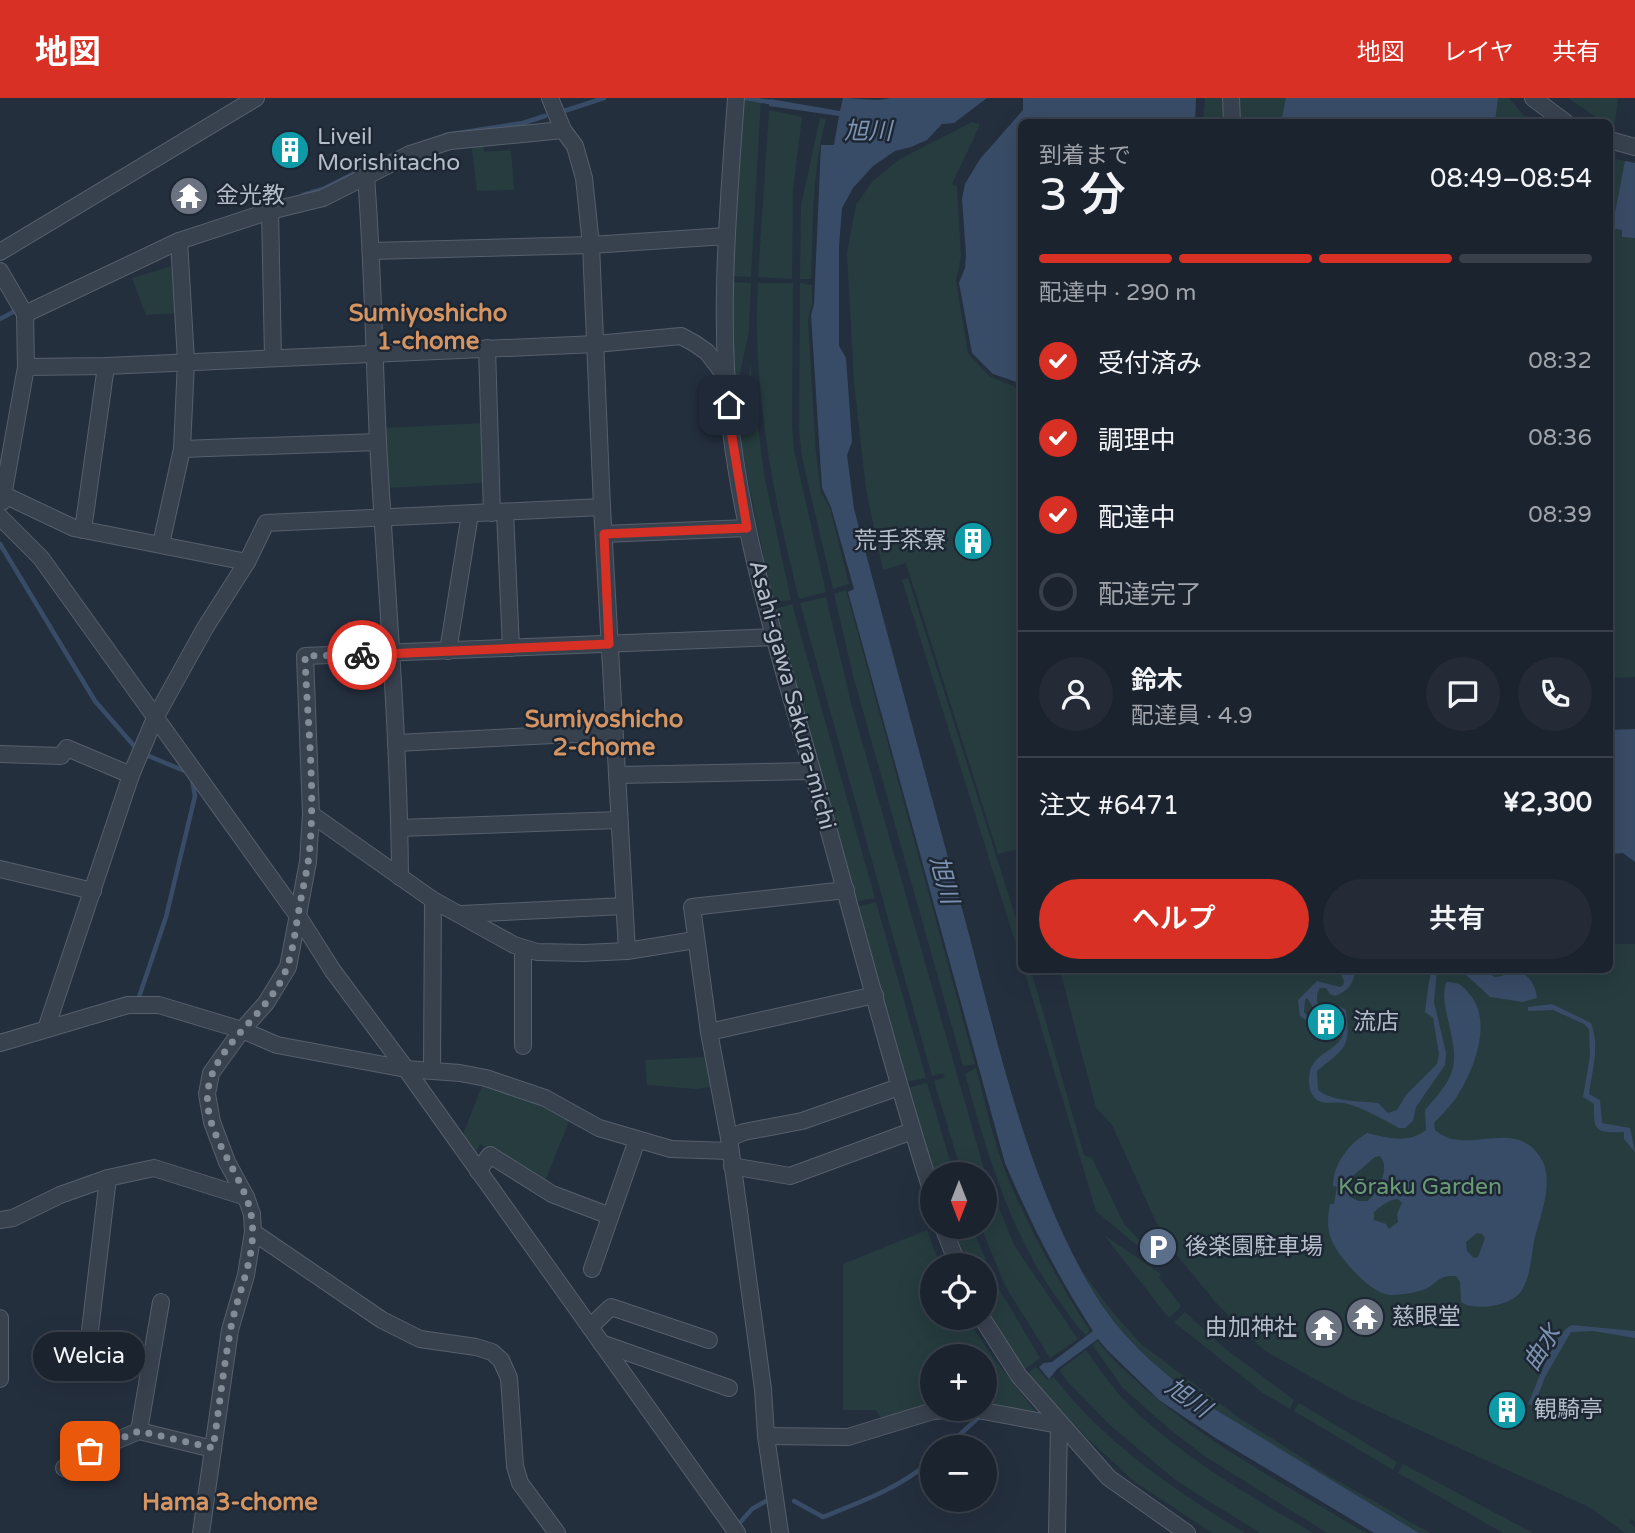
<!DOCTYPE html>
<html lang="ja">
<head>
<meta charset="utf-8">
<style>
	:root { --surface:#1b232e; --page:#242b36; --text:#f1f3f6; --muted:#a0a4aa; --line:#39404a; --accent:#d93025 }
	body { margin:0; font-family:"Varela Round","Noto Sans JP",sans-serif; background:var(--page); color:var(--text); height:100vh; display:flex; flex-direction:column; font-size:26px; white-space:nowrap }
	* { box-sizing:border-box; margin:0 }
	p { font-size:23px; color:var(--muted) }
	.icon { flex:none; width:38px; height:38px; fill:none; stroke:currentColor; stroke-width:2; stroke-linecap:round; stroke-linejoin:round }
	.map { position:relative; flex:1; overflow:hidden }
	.panel { position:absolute; left:1018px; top:21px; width:595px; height:854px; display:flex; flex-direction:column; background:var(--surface); border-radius:10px; box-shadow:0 7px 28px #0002,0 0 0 2px var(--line) }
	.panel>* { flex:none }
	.needle { width:46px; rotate:180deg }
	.buttons { position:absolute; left:920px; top:1064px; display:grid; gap:14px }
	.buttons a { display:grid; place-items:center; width:77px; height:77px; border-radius:50%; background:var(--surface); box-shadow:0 7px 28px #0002,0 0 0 2px var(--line); font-size:35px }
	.pin { position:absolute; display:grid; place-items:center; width:60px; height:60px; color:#fff; margin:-30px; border-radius:14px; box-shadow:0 4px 10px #0006 }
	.courier { position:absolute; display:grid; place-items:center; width:70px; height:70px; margin:-35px; border:5px solid #d93025; border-radius:50%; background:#fff; color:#222; box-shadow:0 2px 9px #0007 }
	.bubble { position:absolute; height:49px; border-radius:24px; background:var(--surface); box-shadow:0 7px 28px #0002,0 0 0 2px var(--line); font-size:23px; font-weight:600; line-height:49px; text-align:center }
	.headline em { font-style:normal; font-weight:600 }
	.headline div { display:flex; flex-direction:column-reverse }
	.headline { display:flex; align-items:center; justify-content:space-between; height:119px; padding:0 21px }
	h1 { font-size:46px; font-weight:600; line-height:52px }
	.bar { display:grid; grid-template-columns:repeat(4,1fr); gap:10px 7px; align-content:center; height:84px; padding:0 21px }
	.bar i { height:9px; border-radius:5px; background:var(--line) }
	.bar .on { background:var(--accent) }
	.bar p { grid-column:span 4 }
	.line { display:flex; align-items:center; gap:18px; padding:0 21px; border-top:2px solid var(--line) }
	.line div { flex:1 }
	.round { display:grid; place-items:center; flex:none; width:74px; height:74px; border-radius:37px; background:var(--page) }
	ol { padding:0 21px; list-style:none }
	li { display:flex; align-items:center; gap:21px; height:77px }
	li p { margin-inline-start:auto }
	li .icon { padding:7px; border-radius:50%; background:var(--accent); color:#fff; stroke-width:4 }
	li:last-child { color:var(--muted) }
	li i { width:38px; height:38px; border:4px solid var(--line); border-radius:50% }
	.button { display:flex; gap:14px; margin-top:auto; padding:14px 21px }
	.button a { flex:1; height:80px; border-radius:42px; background:var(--accent); color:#fff; font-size:28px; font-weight:600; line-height:80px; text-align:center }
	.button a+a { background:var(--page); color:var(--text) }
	header { display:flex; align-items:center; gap:42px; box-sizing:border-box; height:98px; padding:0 35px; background:var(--accent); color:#fff }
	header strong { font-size:33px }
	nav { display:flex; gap:38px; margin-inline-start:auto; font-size:24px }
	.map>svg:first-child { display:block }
	.green { fill:#263c3f }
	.water { fill:#394c67; fill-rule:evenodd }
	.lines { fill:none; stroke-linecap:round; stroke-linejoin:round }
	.stream { stroke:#394c67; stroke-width:4.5 }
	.minor-casing { stroke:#565f6c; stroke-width:18 }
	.minor { stroke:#38414e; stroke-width:16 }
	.done { stroke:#828b98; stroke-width:7; stroke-dasharray:0 12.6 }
	.route { stroke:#d93025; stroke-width:9 }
	.labels { text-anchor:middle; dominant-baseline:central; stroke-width:5; stroke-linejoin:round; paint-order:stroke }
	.poi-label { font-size:23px; fill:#b4bcc9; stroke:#1d2633; text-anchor:start }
	.street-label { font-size:23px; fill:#b4bcc9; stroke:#1d2633 }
	.park-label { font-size:23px; fill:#6b9a76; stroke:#1d2633 }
	.water-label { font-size:24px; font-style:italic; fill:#7c92b1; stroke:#1d2633 }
	.neighbourhood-label { font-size:24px; font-weight:bold; fill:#d59563; stroke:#1d2633 }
</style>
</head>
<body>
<header>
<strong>地図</strong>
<nav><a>地図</a><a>レイヤ</a><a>共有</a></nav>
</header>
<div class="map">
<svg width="1635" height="1435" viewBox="0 0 1635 1435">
	<rect width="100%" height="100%" fill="#242f3e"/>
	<g class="green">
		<polygon points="743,0 761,0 751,179 733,178"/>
		<polygon points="1205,0 1509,0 1523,17 1533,24 1203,24"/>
		<polygon points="1568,0 1618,0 1615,25 1599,21"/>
		<polygon points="769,12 802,19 793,92 792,181 758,179"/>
		<path d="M820 20 826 21C812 72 813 128 811 181H800L801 107Z"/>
		<polygon points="972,24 979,26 979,29 952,86 957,89 961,158 956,183 968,255 989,278 1013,288 1022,295 1022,750 998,756 906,465 883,472 866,391 854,285 847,155 856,107 872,84 898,62"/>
		<polygon points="483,42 484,54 511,52 514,92 477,93 471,44"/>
		<polygon points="1610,60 1635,65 1635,579 1610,580"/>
		<polygon points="175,167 178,215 146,217 132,180"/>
		<polygon points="732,184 751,185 749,233 735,300"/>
		<path d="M758 185H793L792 326 794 352 826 494 799 501C773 397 752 293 758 185Z"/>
		<polygon points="800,185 812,187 812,205 808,222 816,356 821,394 830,410 849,486 833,491 802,360 799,333"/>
		<polygon points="750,266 764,376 791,502 773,504 741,348"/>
		<polygon points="485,325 486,385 385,390 383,330"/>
		<polygon points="908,480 1014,814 1022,841 1022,866 902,482"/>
		<polygon points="846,492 975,966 963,968 854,581 834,496"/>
		<polygon points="826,499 851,605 986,1078 1014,1147 1078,1241 1050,1260 1005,1188 981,1129 985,1129 985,1076 962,1076 934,983 945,979 943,975 932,978 800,505"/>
		<polygon points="792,506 875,800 854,804 774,511"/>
		<polygon points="876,804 926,980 905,984 856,809"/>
		<polygon points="1610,846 1635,846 1635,1424 1631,1421 1629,1424 1635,1429 1635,1435 1625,1435 1591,1410 1347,1299 1265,1253 1218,1207 1174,1154 1155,1122 1112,1027 1096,1010 1060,872 1610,872"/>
		<polygon points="1024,872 1031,872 1084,1057 1092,1060 1124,1126 1157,1160 1151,1159 1096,1113"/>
		<polygon points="706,959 711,989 696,991 647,987 645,962"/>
		<path d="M976 970C985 1003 992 1038 1004 1070 1027 1128 1057 1181 1090 1233L1086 1237C1075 1227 1068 1215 1059 1203 1010 1136 987 1055 965 976Z"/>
		<polygon points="927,985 954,1076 933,1076 907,990"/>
		<polygon points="482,988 529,1002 569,1023 544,1086 480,1046 475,1057 462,1039"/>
		<polygon points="949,1129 972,1129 995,1184 1040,1260 1025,1271 1008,1248 985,1208 985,1167 965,1167"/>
		<polygon points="927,1132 940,1167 933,1167 933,1220 966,1220 992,1258 1039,1318 985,1307 985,1258 933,1258 933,1308 882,1322 876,1312 843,1312 843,1166"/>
		<polygon points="1104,1137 1161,1176 1159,1180 1180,1206 1180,1209 1169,1220"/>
		<path d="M1082 1173 1110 1211 1141 1246 1238 1319 1309 1364 1310 1367 1430 1435H1419L1203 1304C1153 1269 1110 1228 1082 1173Z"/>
		<polygon points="1185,1214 1223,1249 1294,1302 1290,1311 1263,1295 1174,1224"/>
		<path d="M1098 1243C1107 1256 1119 1267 1131 1278 1199 1342 1286 1387 1366 1435H1327L1203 1357 1168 1330 1122 1289 1094 1249 1093 1246Z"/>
		<path d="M1086 1252C1096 1266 1106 1281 1118 1295 1169 1352 1247 1396 1313 1435H1260L1178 1384 1111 1328 1067 1283 1060 1272Z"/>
		<path d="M1036 1269 1048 1282 1054 1279C1102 1343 1177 1394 1245 1435H1212L1135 1384 1090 1343 1027 1275Z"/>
		<polygon points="1299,1305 1397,1364 1393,1372 1294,1313"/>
		<polygon points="1403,1366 1533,1435 1503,1435 1398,1375"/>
	</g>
	<g class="water">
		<path d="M843 0C859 0 875 4 890 0H987L954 25 942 26 927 42 911 49 895 53 873 68 853 90 842 110 839 148V248L846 260 852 344 847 357 854 411C891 550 929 690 967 829 999 950 1027 1079 1090 1188 1117 1236 1159 1273 1203 1304L1419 1435H1374L1214 1339 1159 1302 1107 1252 1098 1241 1057 1271 1049 1281 1039 1269 1044 1265 1052 1264 1093 1233C1058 1179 1030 1124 1005 1065L848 494 854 491 831 409 822 390 811 217 814 206 821 47H834L839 18 769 8 770 1 840 13Z"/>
		<polygon points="1023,0 1196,0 1195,24 1022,24 1022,286 993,276 972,255 959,185 965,170 966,156 962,101 965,86 980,61 1023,12"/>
		<polygon points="1286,0 1498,0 1495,24 1281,24"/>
		<polygon points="1625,63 1635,65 1635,140 1622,139 1622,132 1612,130"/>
		<polygon points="1635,631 1635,764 1623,755 1610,756 1610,632"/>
		<path d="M1339 872H1355C1354 886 1348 893 1335 898L1330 896 1326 890H1320L1317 896V905L1320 907 1341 909 1346 912C1351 950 1345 950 1317 973L1318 992C1333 1004 1360 1003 1378 1005L1388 1015 1397 1012 1406 997 1437 966 1439 956 1433 920 1425 914C1427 902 1428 882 1432 872H1437L1434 904 1446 955 1445 967 1416 1009 1413 1023 1405 1030H1399C1382 1021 1362 1009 1344 1005 1335 1003 1324 1007 1317 1002 1307 995 1307 975 1313 966 1322 953 1339 950 1343 936L1340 928 1341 916 1316 911 1312 908 1307 900 1305 902 1304 914 1311 921 1310 925 1300 918 1298 902 1317 883 1340 889 1343 887 1344 883Z"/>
		<path d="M1461 872H1486L1494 879 1503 878 1505 872C1523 871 1535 881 1537 900L1523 904 1490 899Z"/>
		<path d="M1446 884C1460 884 1463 888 1472 899 1492 928 1473 974 1456 1000 1450 1009 1441 1017 1434 1025L1435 1032C1465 1059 1511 1020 1538 1056 1557 1079 1540 1118 1534 1143 1531 1159 1531 1175 1523 1190 1515 1208 1476 1214 1461 1204L1460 1184 1456 1178C1436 1177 1438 1186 1423 1192 1414 1195 1399 1197 1390 1197 1370 1196 1336 1157 1330 1138 1327 1127 1328 1117 1330 1106H1334L1337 1089 1333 1088C1333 1066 1349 1046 1367 1035 1388 1040 1408 1046 1426 1032L1425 1012C1460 973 1458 966 1447 917 1444 904 1443 896 1446 884ZM1380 1058C1391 1072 1378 1091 1368 1103H1358L1349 1098 1347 1083 1375 1059ZM1398 1101 1402 1105 1397 1116 1398 1124 1389 1131 1386 1126 1374 1122V1114C1381 1108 1388 1102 1398 1101ZM1477 1135 1482 1136 1485 1140 1478 1159 1474 1160 1467 1153 1466 1144Z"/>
		<path d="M1552 906 1591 925C1600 948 1592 973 1589 996L1600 1002 1602 1025 1630 1030 1635 1054 1624 1041V1034C1596 1035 1593 1034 1594 1006L1583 999 1590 958 1589 931 1584 926 1553 912 1528 913V909Z"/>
		<path d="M1572 1227 1635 1233V1240L1593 1233 1571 1234 1545 1279 1534 1308 1528 1306C1536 1289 1555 1233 1572 1227Z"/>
	</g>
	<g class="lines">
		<g class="stream">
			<polyline points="745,0 775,5"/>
			<polyline points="564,13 604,0"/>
			<polyline points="445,37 523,25 545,18"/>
			<polyline points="303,97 323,91 359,73"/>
			<polyline points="0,221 15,213"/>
			<polyline points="0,446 95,603 135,649"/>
			<polyline points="144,656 187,674"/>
			<polyline points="138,902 166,819 195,698 192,681"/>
			<polyline points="1308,921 1344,926"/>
			<polyline points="946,1349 977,1321"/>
			<path d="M794 1403 823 1419C861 1404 902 1389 933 1361"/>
			<polyline points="736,1429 752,1411 766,1403"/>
		</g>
		<g class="minor-casing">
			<g id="minor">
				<polyline points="550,0 563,32 575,48 584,80 591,147 602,409 627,853"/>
				<path d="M736 0C728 111 718 222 731 333 746 455 784 572 817 690 855 826 890 963 933 1098"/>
				<polyline points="1231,0 1232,24"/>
				<polyline points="1533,0 1565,24"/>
				<polyline points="1610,42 1635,49"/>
				<path d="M366 79C373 167 374 256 378 344 386 489 399 634 400 779"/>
				<polyline points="270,113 273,259"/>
				<polyline points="372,153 591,147 726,138"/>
				<polyline points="0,154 256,0"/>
				<polyline points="0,173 25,216 26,269 2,404"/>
				<polyline points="25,216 179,143 270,113 323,100 410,56 450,43 563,32"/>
				<polyline points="487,250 492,415"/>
				<polyline points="26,269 106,268 596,246 681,238 694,245 707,254 727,280"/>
				<polyline points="182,351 378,344"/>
				<polyline points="0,395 74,430 247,464"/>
				<polyline points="505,414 511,550"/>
				<polyline points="0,419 41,460 298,818 333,873 406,971 737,1435"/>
				<polyline points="83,432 106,268"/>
				<polyline points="604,436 747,430"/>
				<polyline points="161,446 182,351 186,263 179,143"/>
				<polyline points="448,553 470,416"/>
				<polyline points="396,645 614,634"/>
				<polyline points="0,656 61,658 67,650 131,677"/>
				<polyline points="617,677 812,673"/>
				<polyline points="311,716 433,802 514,847 537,854 584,855 627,853 695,842"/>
				<polyline points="400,730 618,722"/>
				<polyline points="0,771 93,793"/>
				<polyline points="462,816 624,808"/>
				<polyline points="46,931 131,677 155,620 205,530 247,464 266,425 602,409"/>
				<polyline points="709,934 875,897"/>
				<polyline points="0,945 128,907 159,907 242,932 277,947 406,971 460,975 486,980 545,1000 599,1030 671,1051 730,1053"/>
				<polyline points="523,948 523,850"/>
				<polyline points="432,972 433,802"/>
				<polyline points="729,1040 744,1034 802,1023 899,989"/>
				<polyline points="732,1068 790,1078 912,1033"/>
				<polyline points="478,1073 490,1057 552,1096 610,1118"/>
				<polyline points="0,1122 13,1120 60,1097 108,1080 154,1070 246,1099"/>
				<polyline points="943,1129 958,1167"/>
				<polyline points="253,1134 382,1222 420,1241 476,1249 492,1254 501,1262 509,1280 515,1368 520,1385 557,1435"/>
				<polyline points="592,1171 637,1042"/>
				<polyline points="0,1220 0,1281"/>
				<polyline points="982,1220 1019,1278 1109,1380 1187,1435"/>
				<polyline points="590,1229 611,1209 709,1242"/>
				<polyline points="89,1241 108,1080"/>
				<polyline points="601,1245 729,1290"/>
				<polyline points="972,1311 1059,1327 1057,1435"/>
				<polyline points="139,1333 161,1204"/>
				<polyline points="766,1338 848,1339 933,1313 959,1311"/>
				<polyline points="64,1370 70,1369 91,1353 139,1333 213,1351"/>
				<polyline points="201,1435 230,1232 246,1177 253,1134 252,1116 246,1099 227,1064 212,1024 207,996 211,975 242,932 266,905 288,869 308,764 311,716 305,558 774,539"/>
				<polyline points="780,1435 766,1338 763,1291 729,1040 709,934 692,809 846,792"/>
			</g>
		</g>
		<use href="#minor" class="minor"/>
	</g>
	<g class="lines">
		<path class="done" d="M90 1353 139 1333 213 1350C219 1312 223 1273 230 1235 236 1196 259 1156 251 1116 244 1077 202 1035 208 992 214 946 272 914 287 869 293 853 295 834 298 817 301 799 305 782 308 765 317 701 307 623 305 558L362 557"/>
		<polyline class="route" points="362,557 609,546 604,436 747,430 731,333 729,307"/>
	</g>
	<defs>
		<g id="building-disc" transform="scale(2.0125)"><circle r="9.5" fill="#0f9aa8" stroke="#1d2633"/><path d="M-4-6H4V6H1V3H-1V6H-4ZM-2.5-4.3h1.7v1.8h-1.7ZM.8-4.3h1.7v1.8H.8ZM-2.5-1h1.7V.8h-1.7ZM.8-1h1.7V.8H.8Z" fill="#fff"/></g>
		<g id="temple-disc" transform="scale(2.0125)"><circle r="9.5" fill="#6b7280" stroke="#1d2633"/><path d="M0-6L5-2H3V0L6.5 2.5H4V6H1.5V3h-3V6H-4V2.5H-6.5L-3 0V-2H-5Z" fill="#fff"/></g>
		<g id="parking-disc" transform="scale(2.0125)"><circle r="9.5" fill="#5c6f8a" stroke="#1d2633"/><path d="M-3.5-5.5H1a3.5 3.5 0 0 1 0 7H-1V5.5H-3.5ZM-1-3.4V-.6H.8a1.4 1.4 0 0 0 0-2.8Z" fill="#fff"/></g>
	</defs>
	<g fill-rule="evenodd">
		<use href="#building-disc" x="290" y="52"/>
		<use href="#temple-disc" x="189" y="98"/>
		<use href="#building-disc" x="973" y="443"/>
		<use href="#building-disc" x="1326" y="924"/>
		<use href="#parking-disc" x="1158" y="1149"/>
		<use href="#temple-disc" x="1365" y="1219"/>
		<use href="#temple-disc" x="1324" y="1230"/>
		<use href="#building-disc" x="1507" y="1312"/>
	</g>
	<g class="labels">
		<g class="poi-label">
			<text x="317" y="39">Liveil<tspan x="317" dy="26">Morishitacho</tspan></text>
			<text x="216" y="98">金光教</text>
			<text x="946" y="443" text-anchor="end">荒手茶寮</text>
			<text x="1353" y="924">流店</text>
			<text x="1185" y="1149">後楽園駐車場</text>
			<text x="1392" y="1219">慈眼堂</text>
			<text x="1297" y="1230" text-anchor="end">由加神社</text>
			<text x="1534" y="1312">観騎亭</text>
		</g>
		<g class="street-label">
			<text transform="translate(792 597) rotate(75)">Asahi-gawa Sakura-michi</text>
		</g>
		<g class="park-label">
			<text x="1420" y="1089">Kōraku Garden</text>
		</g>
		<g class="water-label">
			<text x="868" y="33">旭川</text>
			<text transform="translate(944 782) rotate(75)">旭川</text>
			<text transform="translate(1542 1250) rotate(-58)">曲水</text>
			<text transform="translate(1188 1300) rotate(35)">旭川</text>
		</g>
		<g class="neighbourhood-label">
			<text x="428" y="215">Sumiyoshicho<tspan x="428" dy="28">1-chome</tspan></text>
			<text x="604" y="621">Sumiyoshicho<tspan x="604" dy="28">2-chome</tspan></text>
			<text x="230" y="1404">Hama 3-chome</text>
		</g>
	</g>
</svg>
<div class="buttons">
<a><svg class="needle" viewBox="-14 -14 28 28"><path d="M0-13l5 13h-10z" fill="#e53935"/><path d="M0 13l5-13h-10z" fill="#a0a4aa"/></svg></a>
<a><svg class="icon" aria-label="locate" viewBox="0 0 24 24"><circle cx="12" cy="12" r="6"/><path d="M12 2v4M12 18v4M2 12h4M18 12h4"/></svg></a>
<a>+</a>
<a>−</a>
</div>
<div class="pin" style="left:90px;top:1353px;background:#ea580c"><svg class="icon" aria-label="bag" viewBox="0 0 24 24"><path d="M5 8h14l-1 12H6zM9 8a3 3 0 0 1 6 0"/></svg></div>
<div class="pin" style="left:729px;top:307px;background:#1f2937"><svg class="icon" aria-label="home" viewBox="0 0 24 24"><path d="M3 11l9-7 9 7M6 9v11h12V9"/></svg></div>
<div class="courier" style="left:362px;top:557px"><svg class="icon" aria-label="bike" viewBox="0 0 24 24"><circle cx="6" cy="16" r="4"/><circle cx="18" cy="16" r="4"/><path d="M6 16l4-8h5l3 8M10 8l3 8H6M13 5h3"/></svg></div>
<div class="bubble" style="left:33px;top:1234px;width:112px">Welcia</div>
<section class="panel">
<div class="headline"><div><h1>3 分</h1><p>到着まで</p></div><em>08:49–08:54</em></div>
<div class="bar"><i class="on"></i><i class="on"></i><i class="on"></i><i></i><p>配達中 · 290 m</p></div>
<ol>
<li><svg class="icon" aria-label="check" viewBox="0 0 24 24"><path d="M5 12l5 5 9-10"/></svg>受付済み<p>08:32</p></li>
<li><svg class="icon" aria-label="check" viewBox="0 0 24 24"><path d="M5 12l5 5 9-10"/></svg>調理中<p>08:36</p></li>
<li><svg class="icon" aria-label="check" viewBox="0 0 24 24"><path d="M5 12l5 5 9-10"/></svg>配達中<p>08:39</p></li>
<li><i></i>配達完了</li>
</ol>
<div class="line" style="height:126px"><a class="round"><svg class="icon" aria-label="person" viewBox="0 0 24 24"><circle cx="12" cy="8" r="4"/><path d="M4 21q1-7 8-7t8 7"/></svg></a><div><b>鈴木</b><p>配達員 · 4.9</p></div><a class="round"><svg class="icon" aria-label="chat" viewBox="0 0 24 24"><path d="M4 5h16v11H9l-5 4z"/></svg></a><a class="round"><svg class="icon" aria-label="phone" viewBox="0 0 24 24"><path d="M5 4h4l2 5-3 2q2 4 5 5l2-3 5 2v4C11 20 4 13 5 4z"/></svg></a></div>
<div class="line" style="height:91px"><div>注文 #6471</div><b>¥2,300</b></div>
<div class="button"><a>ヘルプ</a><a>共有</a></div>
</section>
</div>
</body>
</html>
